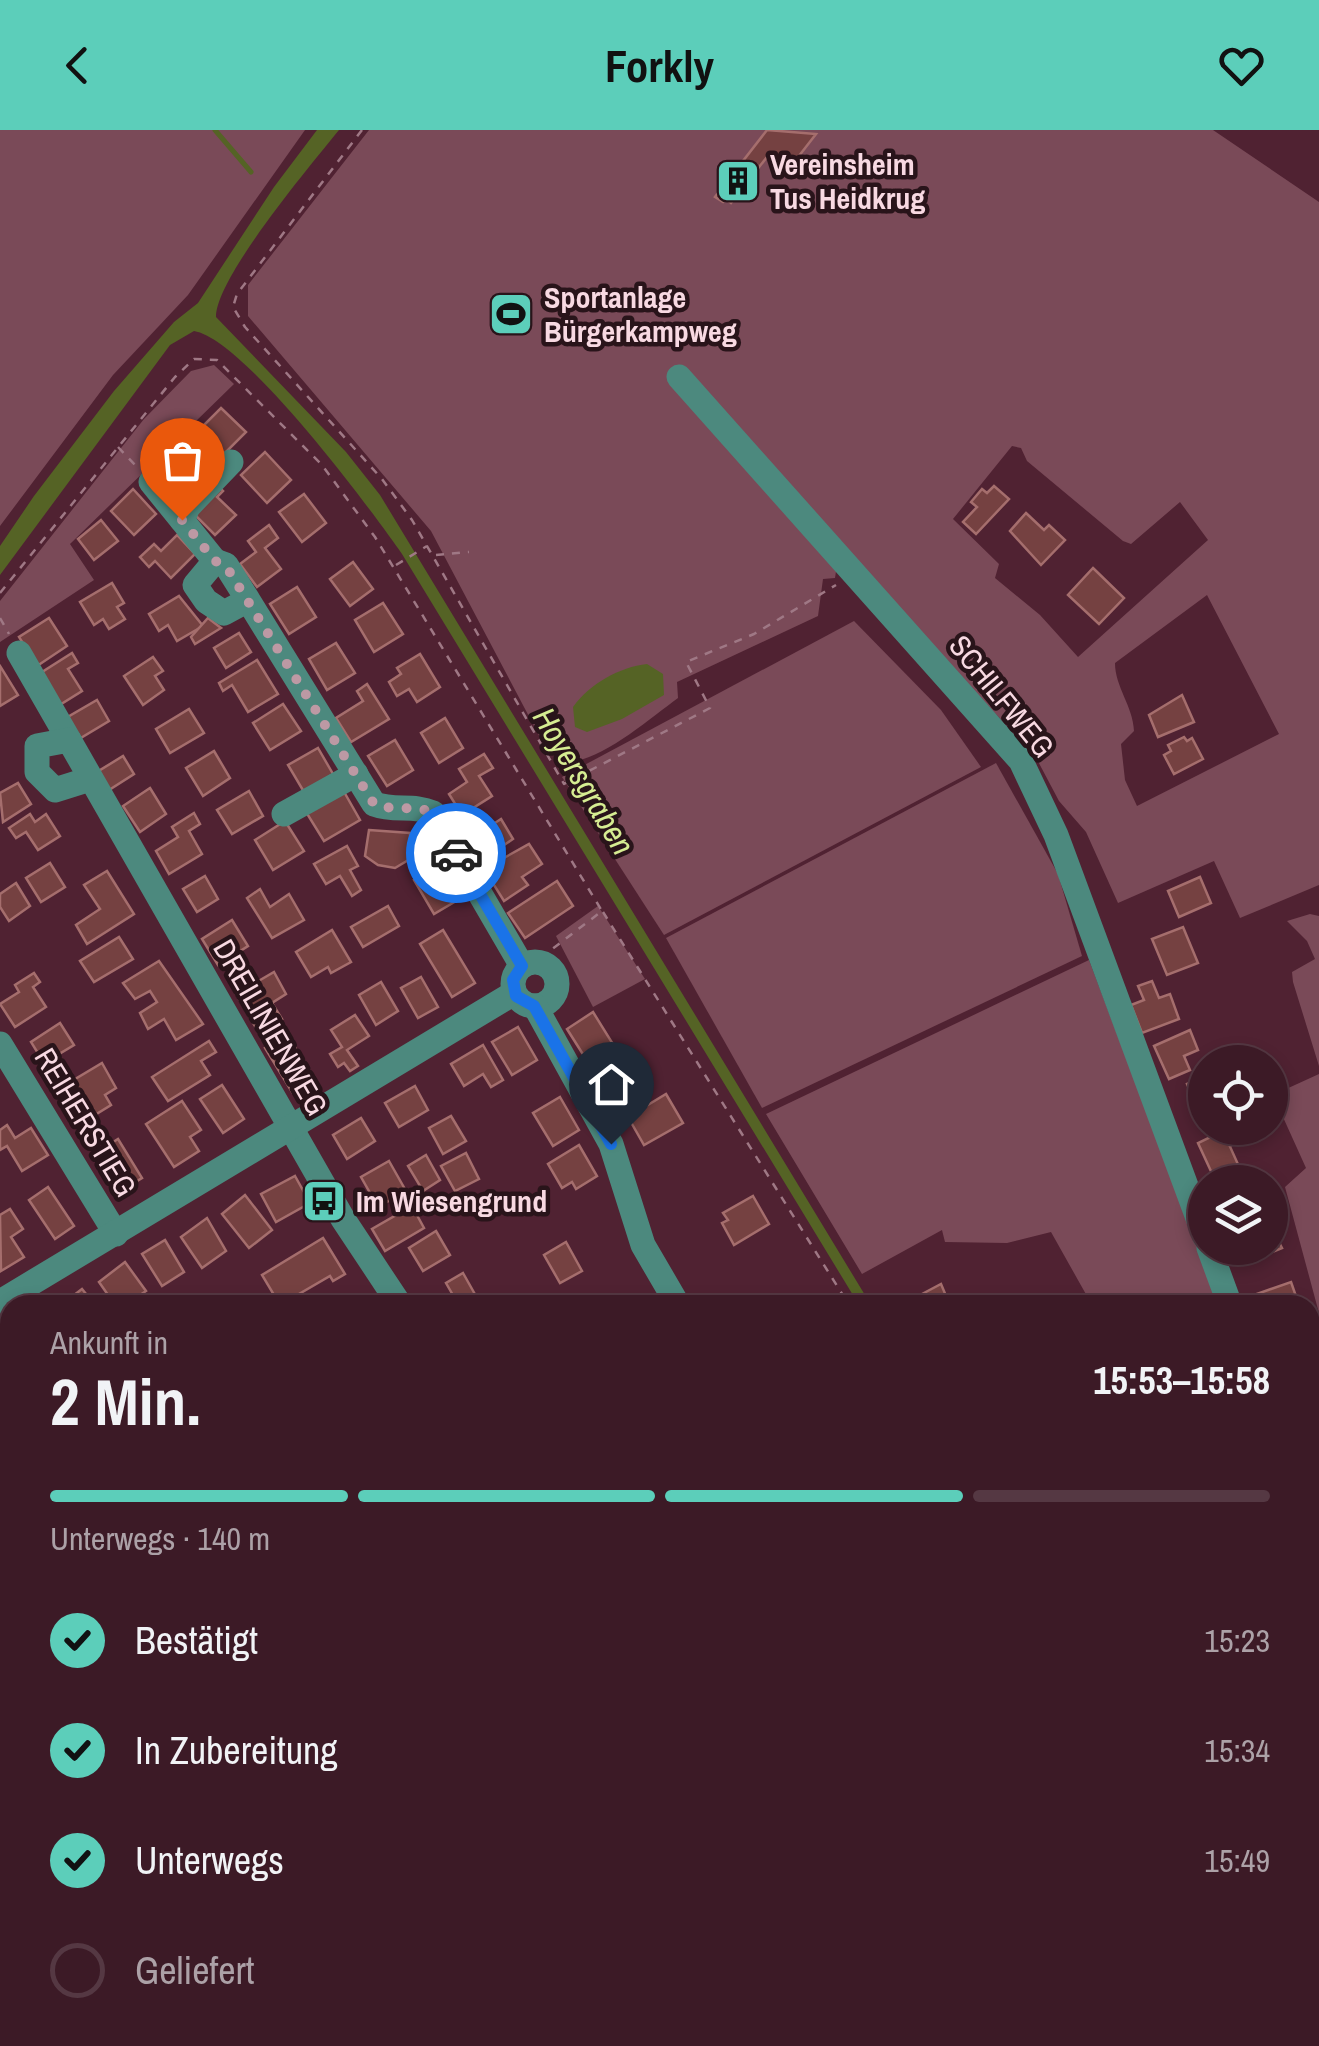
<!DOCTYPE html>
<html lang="de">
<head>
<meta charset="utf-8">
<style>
	:root { --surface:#3c1a26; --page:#472732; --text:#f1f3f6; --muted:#aca1a7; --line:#553843; --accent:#5cceba }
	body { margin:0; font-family:"Archivo Narrow",sans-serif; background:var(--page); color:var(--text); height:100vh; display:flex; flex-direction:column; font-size:38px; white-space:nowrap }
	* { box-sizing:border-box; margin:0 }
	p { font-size:32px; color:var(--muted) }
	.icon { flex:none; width:55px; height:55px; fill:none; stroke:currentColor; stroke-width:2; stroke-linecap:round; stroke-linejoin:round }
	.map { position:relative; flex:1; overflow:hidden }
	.side { position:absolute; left:0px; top:1165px; width:1320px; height:752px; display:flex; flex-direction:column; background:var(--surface); border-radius:30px 30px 0 0; box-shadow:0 5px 15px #0003,0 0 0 2px var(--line) }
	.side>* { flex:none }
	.tools { position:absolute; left:1188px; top:915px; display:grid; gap:20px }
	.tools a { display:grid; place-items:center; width:100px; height:100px; border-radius:50%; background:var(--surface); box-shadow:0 5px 15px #0003,0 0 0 2px var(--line); font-size:50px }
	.pin { position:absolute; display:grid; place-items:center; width:85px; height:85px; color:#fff; margin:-102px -42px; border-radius:50% 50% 50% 0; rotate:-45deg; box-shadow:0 0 10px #0007 }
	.pin .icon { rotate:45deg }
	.courier { position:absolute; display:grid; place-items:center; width:100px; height:100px; margin:-50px; border:8px solid #1a73e8; border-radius:50%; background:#fff; color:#222; box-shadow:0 2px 12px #0007 }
	.summary em { font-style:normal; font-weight:800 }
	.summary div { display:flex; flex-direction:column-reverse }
	.summary { display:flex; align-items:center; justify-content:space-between; height:170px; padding:0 50px }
	h1 { font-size:65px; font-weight:800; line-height:75px }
	.bar { display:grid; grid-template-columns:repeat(4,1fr); gap:15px 10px; align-content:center; height:120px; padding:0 50px }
	.bar i { height:12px; border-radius:8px; background:var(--line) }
	.bar .current { background:var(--accent) }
	.bar p { grid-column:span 4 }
	ol { padding:0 50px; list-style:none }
	li { display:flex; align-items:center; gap:30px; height:110px }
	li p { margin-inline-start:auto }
	li .icon { padding:10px; border-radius:50%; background:var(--accent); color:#111; stroke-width:4 }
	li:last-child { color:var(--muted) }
	li i { width:55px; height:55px; border:5px solid var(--line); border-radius:50% }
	header { display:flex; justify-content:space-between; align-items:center; height:130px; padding:0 50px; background:var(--accent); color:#111; font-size:45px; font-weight:800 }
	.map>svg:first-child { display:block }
	.green { fill:#7a4a58; fill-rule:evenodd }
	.water { fill:#556325 }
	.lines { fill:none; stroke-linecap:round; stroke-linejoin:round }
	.stream { stroke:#556325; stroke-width:5 }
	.building { fill:#754141; stroke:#a56e6d; stroke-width:2.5 }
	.path { stroke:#9f7885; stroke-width:2.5; stroke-dasharray:8 8; stroke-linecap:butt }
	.minor { stroke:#4c897e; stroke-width:25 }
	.done { stroke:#bd99a4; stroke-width:10; stroke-dasharray:0 18 }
	.route { stroke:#1a73e8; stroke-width:12 }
	.labels { text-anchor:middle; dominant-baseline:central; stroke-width:9; stroke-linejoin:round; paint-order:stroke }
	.poi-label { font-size:30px; font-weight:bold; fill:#f8d9e2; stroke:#29141a; text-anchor:start }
	.street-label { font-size:30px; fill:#f8d9e2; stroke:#29141a }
	.water-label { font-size:32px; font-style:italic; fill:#d6ed92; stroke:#29141a }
</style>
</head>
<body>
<header><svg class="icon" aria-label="back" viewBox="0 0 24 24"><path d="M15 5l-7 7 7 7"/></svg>Forkly<svg class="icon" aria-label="heart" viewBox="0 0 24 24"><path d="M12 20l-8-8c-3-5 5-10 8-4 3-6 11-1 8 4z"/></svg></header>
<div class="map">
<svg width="1319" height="1916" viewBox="0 0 1319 1916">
	<rect width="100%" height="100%" fill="#502232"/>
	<g class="green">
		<polygon points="0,0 305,0 188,165 113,245 0,396"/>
		<path d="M369 0H1213L1319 72V755L1240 788 1214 731 1118 773 1086 702 1059 671 1032 620 838 428 835 448 823 449 818 486 677 552 678 568C652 587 608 625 576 631 562 633 552 621 543 613L431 401 248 186V155ZM1012 316 1021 318 1027 331 1123 411 1131 414 1180 372 1208 410 1078 527 1040 485 995 448 999 434 953 389ZM1207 465 1279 604 1137 676 1125 650 1121 614 1134 601C1133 576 1115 557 1115 533Z"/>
		<polygon points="214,235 234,254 70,414 94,450 0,512 0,471 144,289 191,241"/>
		<polygon points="854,491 941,580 981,637 664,805 562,647"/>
		<polygon points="996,633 1058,744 1082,826 762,978 666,808"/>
		<polygon points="598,776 645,849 593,877 556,806"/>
		<polygon points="1310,784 1319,786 1319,936 1293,852 1292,842 1315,829 1307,811 1287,791"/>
		<polygon points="1089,830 1220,1175 1092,1175 1051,1102 1007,1113 945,1112 942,1100 862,1144 766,984"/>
		<polygon points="1319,944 1319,1183 1285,1057 1306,1038 1273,965"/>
	</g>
	<g class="water">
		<path d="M317 0H339C311 35 216 147 216 187L346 322 380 365 871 1175H859L402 424C370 378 244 209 194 201L170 215 0 445V416L34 366 114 261 174 192 198 173 274 57Z"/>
		<path d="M647 534 663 544 664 565 622 589 587 602 575 597 573 577C589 554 620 537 647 534Z"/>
	</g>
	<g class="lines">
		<polyline class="stream" points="215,0 251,42"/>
	</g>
	<g class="building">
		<polygon points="767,0 816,4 795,31 786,24 777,36 767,27 731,73 726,69 723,72 715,67"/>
		<polygon points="221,278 246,302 223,325 198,301"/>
		<polygon points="182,316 204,340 178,364 156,340"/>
		<polygon points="265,322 291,350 267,373 241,345"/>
		<polygon points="216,354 223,361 217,367 236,385 215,405 190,380"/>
		<polygon points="994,356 1009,369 976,404 963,392 977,377 971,372 982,359 987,363"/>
		<polygon points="133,359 156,384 134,405 111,381"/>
		<polygon points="304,364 326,393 302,412 279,382"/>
		<polygon points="1026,383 1044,400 1049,395 1065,410 1041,435 1010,401"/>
		<polygon points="101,390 118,411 94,430 78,409"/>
		<polygon points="269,395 278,408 265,418 281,439 257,457 240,434 256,422 248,411"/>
		<polygon points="177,405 195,424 171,448 155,431 149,437 140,427 154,414 161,421"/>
		<polygon points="353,432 373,459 350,476 330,449"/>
		<polygon points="1093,438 1124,468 1099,494 1068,465"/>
		<polygon points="112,453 124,473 117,477 125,489 109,499 103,489 94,495 80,472"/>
		<polygon points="297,457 316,487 289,504 270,474"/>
		<polygon points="179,466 203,496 177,511 168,495 159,501 149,484"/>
		<polygon points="383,473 403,504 374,522 355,490"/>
		<polygon points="49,488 67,516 37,536 19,507"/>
		<polygon points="208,488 221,498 195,514 191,507"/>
		<polygon points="239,503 251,522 226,538 214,518"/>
		<polygon points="336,513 355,543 327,560 309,529"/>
		<polygon points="72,523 78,533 68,539 82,561 58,576 39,544"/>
		<polygon points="420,524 440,557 417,572 409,559 397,566 389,552 401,544 397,538"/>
		<polygon points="153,527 163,541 155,546 164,560 143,575 124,546"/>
		<polygon points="257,530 278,564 248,582 232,555 223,561 219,553"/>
		<polygon points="0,536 18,565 0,576"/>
		<polygon points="367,554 389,589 351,612 336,588 363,571 357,561"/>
		<polygon points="1182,565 1194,592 1158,607 1149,585"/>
		<polygon points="97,570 109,591 79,609 66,588"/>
		<polygon points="283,574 301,601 270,620 253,593"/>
		<polygon points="189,579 204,603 170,623 156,599"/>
		<polygon points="445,588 463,618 439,633 421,603"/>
		<polygon points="1184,607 1187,611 1192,608 1203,629 1174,644 1164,625 1171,621 1168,615"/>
		<polygon points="395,610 413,640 387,656 368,626"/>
		<polygon points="318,618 333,644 304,662 288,635"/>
		<polygon points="214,621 230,648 203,666 186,638"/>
		<polygon points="484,624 493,638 479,646 492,666 462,685 449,664 467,652 459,639"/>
		<polygon points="123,626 134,644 109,660 97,642"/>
		<polygon points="18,653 31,674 3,692 0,663"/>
		<polygon points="150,658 166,684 140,702 123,676"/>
		<polygon points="343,660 360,690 324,711 306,682"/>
		<polygon points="249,661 263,686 232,704 217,680"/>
		<polygon points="194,683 200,694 189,701 202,724 169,744 156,721 178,707 172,697"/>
		<polygon points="30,684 35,692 46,684 60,706 38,720 26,702 16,708 9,698"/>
		<polygon points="501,689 513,709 488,726 475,706"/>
		<polygon points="285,691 304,721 273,740 255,710"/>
		<polygon points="369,700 410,703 410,729 395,738 378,735 365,726"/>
		<polygon points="529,714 542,734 522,747 528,755 504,771 484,739"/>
		<polygon points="347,716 358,736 350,740 361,760 352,766 340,746 326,754 314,734"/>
		<polygon points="50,733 65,757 41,772 26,748"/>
		<polygon points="440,734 461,768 434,784 414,750"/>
		<polygon points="107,741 134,784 87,814 76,795 100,779 84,755"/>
		<polygon points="205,746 218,769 197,782 183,759"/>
		<polygon points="1200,747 1211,773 1179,787 1168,761"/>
		<polygon points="557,751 573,776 525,808 508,783"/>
		<polygon points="16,753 30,776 9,791 0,777 0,764"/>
		<polygon points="260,759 270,777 289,764 304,790 272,808 247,768"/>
		<polygon points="388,776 399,796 363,817 351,797"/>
		<polygon points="232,790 248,816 218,835 202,809"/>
		<polygon points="1183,797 1198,833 1167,845 1152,809"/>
		<polygon points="332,800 351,832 331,843 328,837 311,847 296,822"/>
		<polygon points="443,800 475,853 452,867 420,814"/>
		<polygon points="119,807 133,829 94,852 80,831"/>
		<polygon points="159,831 203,894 176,910 164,889 148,899 140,883 157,872 150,861 135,869 123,853"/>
		<polygon points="274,842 286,864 272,873 282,889 259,903 236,864"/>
		<polygon points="34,843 40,852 33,857 46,877 15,897 0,874 19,862 15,855"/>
		<polygon points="421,847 438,877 418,888 401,858"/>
		<polygon points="1152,851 1159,868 1170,864 1179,889 1142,903 1131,875 1144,870 1138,856"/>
		<polygon points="381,852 398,881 376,895 359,865"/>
		<polygon points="593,882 629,940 603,956 567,899"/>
		<polygon points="355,885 369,906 347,920 358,936 350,941 344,933 338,937 330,924 342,917 331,900"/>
		<polygon points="60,893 74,915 44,933 31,912"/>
		<polygon points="518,897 537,930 512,945 492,912"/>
		<polygon points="1190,900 1198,920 1184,926 1190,940 1169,949 1154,916"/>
		<polygon points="287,904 314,949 292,962 265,918"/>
		<polygon points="209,911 216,922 201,931 210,945 168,971 152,947"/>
		<polygon points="483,915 503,950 491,957 483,944 464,956 451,934"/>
		<polygon points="102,933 116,958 105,965 111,975 77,996 63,972 80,963 72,951"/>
		<polygon points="1205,946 1205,980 1199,983 1187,954"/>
		<polygon points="222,955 244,989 223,1003 200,969"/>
		<polygon points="415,956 428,980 399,997 385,973"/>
		<polygon points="634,959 641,971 621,982 614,970"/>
		<polygon points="666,964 683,993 644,1015 628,987"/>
		<polygon points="560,967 579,1000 553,1016 533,983"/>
		<polygon points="182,971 201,1000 190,1007 199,1021 174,1037 146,994"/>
		<polygon points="451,986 466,1011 443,1024 429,998"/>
		<polygon points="361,988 375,1011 347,1029 333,1005"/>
		<polygon points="7,995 15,1008 31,998 48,1025 22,1041 7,1016 0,1020 0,1000"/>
		<polygon points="1230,998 1247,998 1251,1005 1230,1016 1223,1001"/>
		<polygon points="1223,1001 1241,1041 1216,1052 1198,1013"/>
		<polygon points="118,1009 142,1048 117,1063 93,1025"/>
		<polygon points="579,1015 597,1046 576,1059 572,1052 562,1058 548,1034"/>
		<polygon points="466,1023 479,1049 455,1061 441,1036"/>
		<polygon points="426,1025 440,1050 423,1061 408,1036"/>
		<polygon points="389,1031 406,1061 378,1077 361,1047"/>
		<polygon points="295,1046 310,1073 276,1092 261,1064"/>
		<polygon points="48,1057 74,1096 55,1109 29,1070"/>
		<polygon points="245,1065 272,1100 249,1118 222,1084"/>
		<polygon points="753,1066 769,1094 734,1115 722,1093 728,1090 723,1083"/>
		<polygon points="412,1076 424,1098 385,1121 372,1099"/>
		<polygon points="10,1079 23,1099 11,1107 24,1127 1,1141 0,1085"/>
		<polygon points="207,1088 226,1121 202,1138 181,1107"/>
		<polygon points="1270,1094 1282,1118 1252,1130 1247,1118 1270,1118"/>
		<polygon points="436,1101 450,1125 423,1141 409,1118"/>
		<polygon points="323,1108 345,1144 333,1151 330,1146 280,1175 262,1145"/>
		<polygon points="165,1110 184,1142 162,1156 142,1124"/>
		<polygon points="566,1112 582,1141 560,1153 544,1125"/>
		<polygon points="125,1132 146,1161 125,1175 115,1175 99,1152"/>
		<polygon points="463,1143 481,1175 440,1175 454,1167 446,1153"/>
		<polygon points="1291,1152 1298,1172 1254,1175 1251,1166"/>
		<polygon points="941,1154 949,1173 908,1175 907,1172"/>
		<polygon points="82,1159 95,1175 61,1175"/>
		<polygon points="5,1205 10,1211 10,1236 5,1241 0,1235 0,1209"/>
		<polygon points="1319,1486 1319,1516 1310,1519 1310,1489"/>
		<polygon points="1319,1523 1319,1557 1310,1559 1310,1525"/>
		<polygon points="10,1595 10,1629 2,1633 0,1601"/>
		<polygon points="1310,1773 1319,1774 1319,1815 1310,1821"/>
		<polygon points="650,1908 699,1908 684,1916 655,1916"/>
		<polygon points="740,1908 794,1908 780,1916 745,1916"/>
		<polygon points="794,1908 823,1908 825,1911 817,1916 790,1916 787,1911"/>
		<polygon points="1168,1908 1235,1908 1237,1916 1170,1916"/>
		<polygon points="936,1909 938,1908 980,1909 968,1916 940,1916"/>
	</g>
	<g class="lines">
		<g class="path">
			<polyline points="362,0 237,164 233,177 245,197 382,349 412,390 564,654 710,578 686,532 754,504 836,455"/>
			<polyline points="118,317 137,337"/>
			<polyline points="436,425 469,422"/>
			<polyline points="396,435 427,416"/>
			<polyline points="0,463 175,247 194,229 217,230 322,335 375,407 602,781 547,823 543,832"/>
			<polyline points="0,488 9,504"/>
			<polyline points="603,782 849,1175"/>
			<polyline points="0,1276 10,1293"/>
		</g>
		<g class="minor">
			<polyline points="679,247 1021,631 1056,705 1205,1107"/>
			<polyline points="151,352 215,431"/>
			<polyline points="182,390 188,377 231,332"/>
			<path d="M248 470 226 435 215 431 195 455 206 471 224 483 248 470 374 674C395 682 413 674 433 683L522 836"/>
			<polyline points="19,523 69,610"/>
			<polyline points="90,649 55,660 37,642 37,616 69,610 343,1089 400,1175"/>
			<polyline points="284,684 356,644"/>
			<circle cx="535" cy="854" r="22"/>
			<polyline points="535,876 611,1014 643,1115 678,1175"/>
			<polyline points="0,914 116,1104"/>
			<polyline points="1209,1118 1230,1175"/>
			<polyline points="0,1172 514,863"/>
			<polyline points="1310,1389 1319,1413"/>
			<polyline points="0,1663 10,1680"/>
			<polyline points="1310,1850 1319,1851"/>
			<polyline points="142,1908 147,1916"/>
			<polyline points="382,1908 387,1916"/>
			<polyline points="847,1908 852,1916"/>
			<polyline points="1144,1908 1146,1916"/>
			<polyline points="709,1909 712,1908"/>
			<polyline points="37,1916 51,1908"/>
			<polyline points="1025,1916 1042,1908"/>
		</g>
	</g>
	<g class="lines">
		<path class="done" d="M182 390 215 431 226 436 374 674C395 682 413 674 433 683L456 723"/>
		<polyline class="route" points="456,723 522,836 513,850 516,866 534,876 611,1014"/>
	</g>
	<defs>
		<g id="building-square" transform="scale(2.25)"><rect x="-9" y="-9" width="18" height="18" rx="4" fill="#5cceba" stroke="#29141a"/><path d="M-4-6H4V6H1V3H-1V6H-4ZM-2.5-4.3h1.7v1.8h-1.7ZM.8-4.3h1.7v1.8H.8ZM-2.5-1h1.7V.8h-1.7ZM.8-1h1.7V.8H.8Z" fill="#111"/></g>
		<g id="stadium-square" transform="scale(2.25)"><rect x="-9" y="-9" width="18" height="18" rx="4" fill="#5cceba" stroke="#29141a"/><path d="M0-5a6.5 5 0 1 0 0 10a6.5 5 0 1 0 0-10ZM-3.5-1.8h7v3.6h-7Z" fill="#111"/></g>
		<g id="bus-square" transform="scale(2.25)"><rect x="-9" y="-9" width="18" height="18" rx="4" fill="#5cceba" stroke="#29141a"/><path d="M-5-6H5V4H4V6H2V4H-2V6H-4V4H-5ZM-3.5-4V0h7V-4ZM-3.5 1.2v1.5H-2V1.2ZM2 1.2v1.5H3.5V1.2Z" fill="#111"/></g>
	</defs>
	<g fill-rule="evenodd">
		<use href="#building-square" x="738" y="51"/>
		<use href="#stadium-square" x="511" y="184"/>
		<use href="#bus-square" x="324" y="1071"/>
	</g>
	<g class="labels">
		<g class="poi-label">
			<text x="770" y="34">Vereinsheim<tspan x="770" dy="34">Tus Heidkrug</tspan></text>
			<text x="544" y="167">Sportanlage<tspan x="544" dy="34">Bürgerkampweg</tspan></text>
			<text x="356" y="1071">Im Wiesengrund</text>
		</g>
		<g class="street-label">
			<text transform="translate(1002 566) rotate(51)">SCHILFWEG</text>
			<text transform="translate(271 897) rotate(60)">DREILINIENWEG</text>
			<text transform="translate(86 992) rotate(59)">REIHERSTIEG</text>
		</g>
		<g class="water-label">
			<text transform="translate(584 651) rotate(59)">Hoyersgraben</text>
		</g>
	</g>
</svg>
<div class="tools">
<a><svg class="icon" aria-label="locate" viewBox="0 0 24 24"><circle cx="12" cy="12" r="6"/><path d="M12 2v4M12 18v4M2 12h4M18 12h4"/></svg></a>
<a><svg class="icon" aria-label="layers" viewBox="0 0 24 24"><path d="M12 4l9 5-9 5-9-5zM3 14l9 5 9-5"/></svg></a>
</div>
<div class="pin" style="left:182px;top:390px;background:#ea580c"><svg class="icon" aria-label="bag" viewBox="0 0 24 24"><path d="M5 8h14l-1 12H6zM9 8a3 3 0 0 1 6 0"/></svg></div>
<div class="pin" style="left:611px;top:1014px;background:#1f2937"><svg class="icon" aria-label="home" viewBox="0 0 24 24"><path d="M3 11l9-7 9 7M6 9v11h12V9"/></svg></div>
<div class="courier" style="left:456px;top:723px"><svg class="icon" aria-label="car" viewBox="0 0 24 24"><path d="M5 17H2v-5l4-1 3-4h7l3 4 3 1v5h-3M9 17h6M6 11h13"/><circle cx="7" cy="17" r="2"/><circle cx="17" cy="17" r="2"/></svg></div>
<section class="side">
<div class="summary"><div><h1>2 Min.</h1><p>Ankunft in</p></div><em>15:53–15:58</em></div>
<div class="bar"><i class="current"></i><i class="current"></i><i class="current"></i><i></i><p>Unterwegs · 140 m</p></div>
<ol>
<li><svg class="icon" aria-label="check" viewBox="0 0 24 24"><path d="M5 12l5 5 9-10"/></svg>Bestätigt<p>15:23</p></li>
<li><svg class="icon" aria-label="check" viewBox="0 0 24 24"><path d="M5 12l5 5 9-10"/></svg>In Zubereitung<p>15:34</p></li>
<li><svg class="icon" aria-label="check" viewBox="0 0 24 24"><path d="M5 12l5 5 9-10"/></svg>Unterwegs<p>15:49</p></li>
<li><i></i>Geliefert</li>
</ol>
</section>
</div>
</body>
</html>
